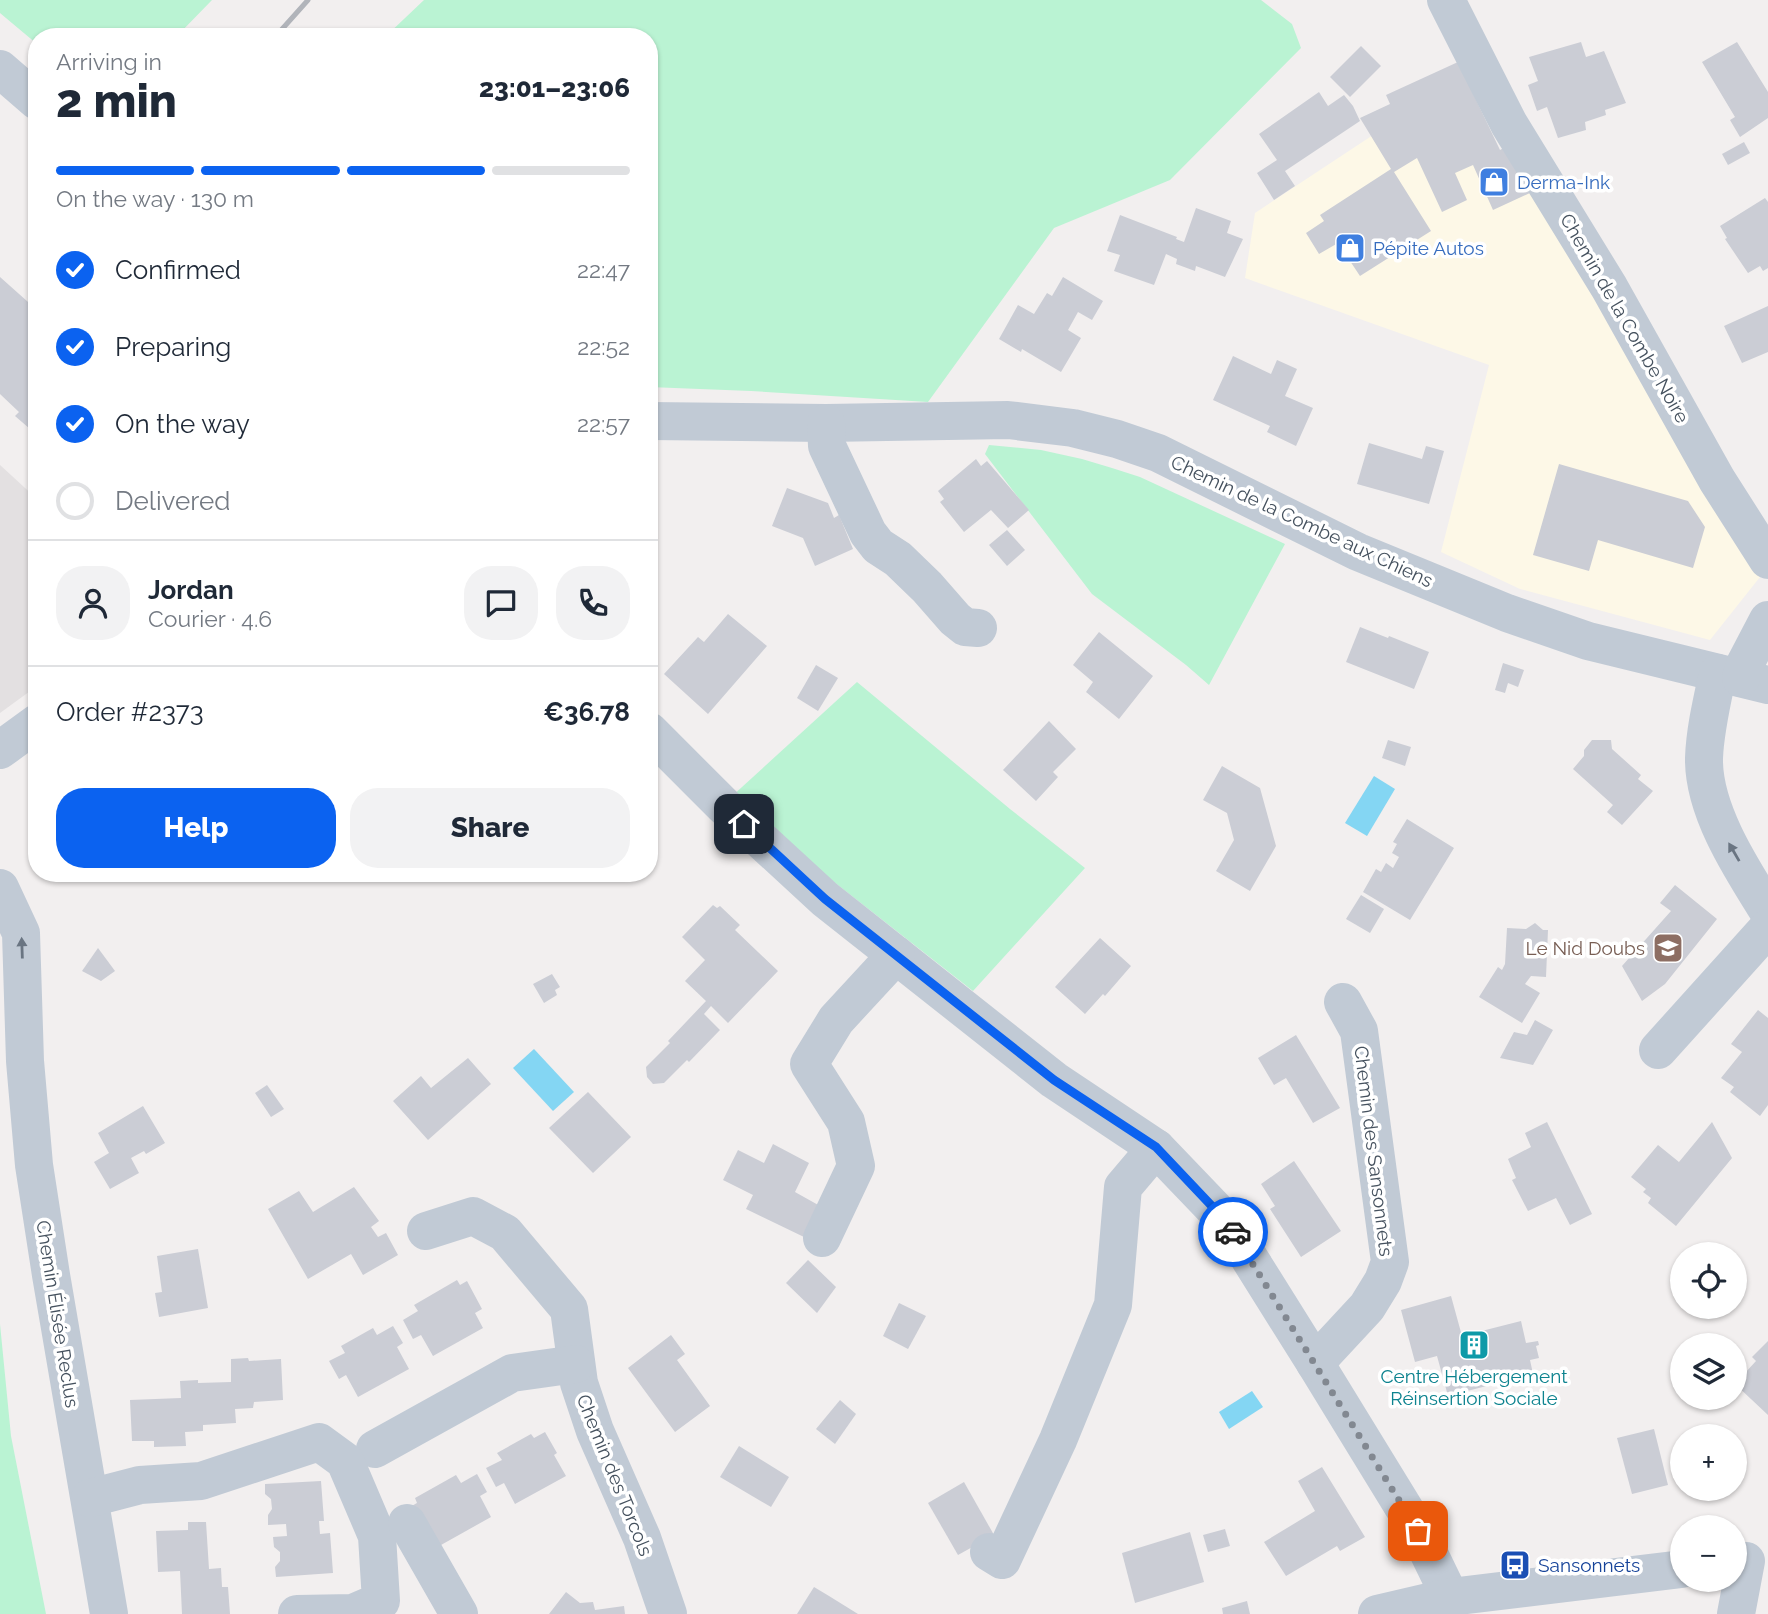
<!DOCTYPE html>
<html lang="en">
<head>
<meta charset="utf-8">
<style>
	:root { --surface:#fff; --page:#f2f2f3; --text:#1f2937; --muted:#747a83; --line:#e0e1e3; --accent:#0b62f0 }
	body { margin:0; font-family:Raleway,sans-serif; background:var(--page); color:var(--text); height:100vh; display:flex; flex-direction:column; font-size:26px; white-space:nowrap }
	* { box-sizing:border-box; margin:0 }
	p { font-size:23px; color:var(--muted) }
	.icon { flex:none; width:38px; height:38px; fill:none; stroke:currentColor; stroke-width:2; stroke-linecap:round; stroke-linejoin:round }
	.map { position:relative; flex:1; overflow:hidden }
	.details { position:absolute; left:28px; top:28px; width:630px; height:854px; display:flex; flex-direction:column; background:var(--surface); border-radius:28px; box-shadow:0 2px 5px #0004 }
	.details>* { flex:none }
	.controls { position:absolute; left:1670px; top:1242px; display:grid; gap:14px }
	.controls a { display:grid; place-items:center; width:77px; height:77px; border-radius:50%; background:var(--surface); box-shadow:0 2px 5px #0004; font-size:35px }
	.pin { position:absolute; display:grid; place-items:center; width:60px; height:60px; color:#fff; margin:-30px; border-radius:14px; box-shadow:0 4px 10px #0006 }
	.courier { position:absolute; display:grid; place-items:center; width:70px; height:70px; margin:-35px; border:5px solid #0b62f0; border-radius:50%; background:#fff; color:#222; box-shadow:0 2px 9px #0007 }
	.overview em { font-style:normal; font-weight:800 }
	.overview div { display:flex; flex-direction:column-reverse }
	.overview { display:flex; align-items:center; justify-content:space-between; height:119px; padding:0 28px }
	h1 { font-size:46px; font-weight:800; line-height:52px }
	.bar { display:grid; grid-template-columns:repeat(4,1fr); gap:10px 7px; align-content:center; height:84px; padding:0 28px }
	.bar i { height:9px; border-radius:5px; background:var(--line) }
	.bar .on { background:var(--accent) }
	.bar p { grid-column:span 4 }
	.line { display:flex; align-items:center; gap:18px; padding:0 28px; border-top:2px solid var(--line) }
	.line div { flex:1 }
	.round { display:grid; place-items:center; flex:none; width:74px; height:74px; border-radius:28px; background:var(--page) }
	ol { padding:0 28px; list-style:none }
	li { display:flex; align-items:center; gap:21px; height:77px }
	li p { margin-inline-start:auto }
	li .icon { padding:7px; border-radius:50%; background:var(--accent); color:#fff; stroke-width:4 }
	li:last-child { color:var(--muted) }
	li i { width:38px; height:38px; border:4px solid var(--line); border-radius:50% }
	.primary-button { display:flex; gap:14px; margin-top:auto; padding:14px 28px }
	.primary-button a { flex:1; height:80px; border-radius:28px; background:var(--accent); color:#fff; font-size:28px; font-weight:800; line-height:80px; text-align:center }
	.primary-button a+a { background:var(--page); color:var(--text) }
	.map>svg:first-child { display:block }
	.commercial { fill:#fdf8e7 }
	.education { fill:#e3e0e1 }
	.green { fill:#baf3d3 }
	.water { fill:#84d6f3 }
	.building { fill:#cbcdd5 }
	.lines { fill:none; stroke-linecap:round; stroke-linejoin:round }
	.minor { stroke:#c1cad5; stroke-width:38 }
	.rail { stroke:#b1b4ba; stroke-width:5 }
	.oneway { fill:#6a7582 }
	.done { stroke:#828891; stroke-width:7; stroke-dasharray:0 12.6 }
	.route { stroke:#0b62f0; stroke-width:9 }
	.labels { text-anchor:middle; dominant-baseline:central; stroke-width:7; stroke-linejoin:round; paint-order:stroke }
	.shop-label { font-size:19px; fill:#366cbe; stroke:#fff; text-anchor:start }
	.street-label { font-size:19px; fill:#45515e; stroke:#fff }
	.education-label { font-size:19px; fill:#785e54; stroke:#fff; text-anchor:end }
	.culture-label { font-size:19px; fill:#0d838f; stroke:#fff }
	.transit-label { font-size:19px; fill:#164399; stroke:#fff; text-anchor:start }
</style>
</head>
<body>
<div class="map">
<svg width="1768" height="1614" viewBox="0 0 1768 1614">
	<rect width="100%" height="100%" fill="#f2efef"/>
	<polygon class="commercial" points="1408,104 1530,193 1624,343 1760,577 1710,640 1520,589 1441,552 1489,365 1245,278 1255,213 1370,137"/>
	<polygon class="education" points="0,465 37,499 37,686 0,713"/>
	<g class="green">
		<polygon points="0,0 212,0 176,37 37,37 37,44 0,13"/>
		<polygon points="424,0 1261,0 1292,24 1301,48 1170,180 1054,228 928,402 751,391 649,387 649,37 385,37"/>
		<polygon points="989,445 1041,450 1082,459 1112,468 1140,477 1285,544 1209,685 1186,665 1092,594 985,454"/>
		<polygon points="857,682 1010,809 1085,868 973,991 736,805 731,797"/>
		<polygon points="0,1324 11,1436 46,1614 0,1614"/>
	</g>
	<g class="water">
		<polygon points="1374,776 1395,789 1367,836 1345,823"/>
		<polygon points="534,1049 574,1092 553,1111 513,1068"/>
		<polygon points="1252,1391 1263,1407 1229,1429 1219,1412"/>
	</g>
	<g class="building">
		<polygon points="1581,42 1586,57 1604,51 1626,103 1605,110 1606,115 1585,122 1586,130 1558,138 1547,107 1537,111 1528,85 1538,81 1529,57"/>
		<polygon points="1737,42 1768,92 1768,118 1740,137 1730,120 1735,117 1702,62"/>
		<polygon points="1361,46 1381,66 1350,97 1330,77"/>
		<polygon points="1458,62 1500,150 1507,146 1530,193 1493,210 1473,165 1455,173 1467,200 1442,212 1417,158 1394,172 1431,231 1360,276 1338,243 1319,254 1306,233 1324,221 1320,215 1391,169 1360,118 1390,104 1386,95"/>
		<polygon points="1319,92 1328,106 1344,95 1353,106 1360,121 1285,171 1295,186 1274,200 1257,173 1277,160 1259,134"/>
		<polygon points="1744,142 1750,153 1728,165 1722,154"/>
		<polygon points="1765,198 1768,202 1768,268 1763,271 1760,266 1748,273 1725,239 1727,238 1720,226"/>
		<polygon points="1196,208 1231,221 1227,233 1243,239 1225,277 1196,266 1195,271 1176,264 1177,259 1166,254 1154,285 1114,271 1120,255 1107,251 1120,215 1177,237 1176,239 1184,242"/>
		<polygon points="0,277 37,310 37,435 15,416 19,412 0,394"/>
		<polygon points="1063,277 1103,301 1092,320 1078,312 1068,330 1081,338 1061,372 1022,349 1021,352 999,339 1018,305 1034,314 1047,293 1052,296"/>
		<polygon points="1768,306 1768,352 1742,363 1724,326"/>
		<polygon points="1233,356 1271,374 1277,360 1297,369 1285,396 1313,408 1296,446 1267,432 1270,426 1213,400"/>
		<polygon points="1369,443 1422,459 1426,446 1444,451 1429,504 1357,484"/>
		<polygon points="976,459 981,466 987,461 1029,510 1008,528 991,510 964,532 940,502 944,499 938,491"/>
		<polygon points="1559,464 1688,501 1705,527 1693,568 1598,540 1589,571 1533,555"/>
		<polygon points="787,488 828,503 834,518 839,515 853,549 815,566 803,538 772,526"/>
		<polygon points="1007,530 1025,550 1007,566 989,545"/>
		<polygon points="728,614 767,646 708,714 664,674 698,637 704,642"/>
		<polygon points="1360,627 1388,638 1389,636 1429,652 1414,689 1346,662"/>
		<polygon points="1099,632 1153,676 1119,719 1086,692 1093,682 1073,665"/>
		<polygon points="1503,663 1524,670 1518,687 1508,683 1505,693 1495,690"/>
		<polygon points="816,665 838,678 818,711 797,698"/>
		<polygon points="1049,721 1076,749 1053,772 1058,777 1036,801 1003,770"/>
		<polygon points="1388,740 1411,747 1405,766 1382,758"/>
		<polygon points="1592,740 1611,740 1612,749 1641,775 1638,779 1653,791 1622,825 1607,812 1613,805 1573,769 1584,756 1584,750"/>
		<polygon points="1222,766 1260,788 1276,846 1250,891 1216,871 1234,840 1227,813 1203,800"/>
		<polygon points="1407,819 1454,848 1410,920 1363,892 1376,869 1381,872 1386,863 1393,868 1399,857 1392,853 1397,844 1393,842"/>
		<polygon points="1675,885 1717,919 1665,984 1642,1001 1622,966 1671,911 1660,903"/>
		<polygon points="1361,895 1384,909 1370,933 1346,919"/>
		<polygon points="713,905 717,908 720,906 740,925 735,930 778,971 728,1023 711,1006 704,1014 720,1030 689,1062 687,1060 664,1083 653,1084 647,1077 646,1067 670,1043 668,1041 706,1001 685,981 705,960 682,937"/>
		<polygon points="1535,923 1543,930 1548,930 1546,977 1531,976 1525,984 1540,993 1522,1023 1479,997 1498,967 1502,970 1505,964 1507,928 1526,929"/>
		<polygon points="1100,938 1131,966 1105,996 1103,994 1085,1014 1055,987"/>
		<polygon points="98,948 115,971 101,981 82,971"/>
		<polygon points="552,974 560,987 555,990 557,995 544,1003 533,984"/>
		<polygon points="1758,1010 1768,1018 1768,1105 1760,1116 1730,1092 1734,1087 1721,1078 1742,1052 1731,1044"/>
		<polygon points="1535,1020 1553,1030 1533,1065 1500,1058 1514,1032 1527,1035"/>
		<polygon points="1296,1035 1340,1108 1313,1123 1286,1078 1274,1085 1258,1058"/>
		<polygon points="468,1058 491,1084 428,1140 393,1101 421,1076 431,1088"/>
		<polygon points="267,1085 284,1109 271,1117 255,1093"/>
		<polygon points="588,1092 631,1137 593,1173 549,1128"/>
		<polygon points="143,1106 165,1143 146,1154 144,1151 131,1158 139,1173 110,1189 94,1162 109,1153 98,1133"/>
		<polygon points="1547,1122 1592,1214 1570,1225 1556,1198 1528,1211 1512,1180 1516,1178 1508,1159 1531,1147 1525,1133"/>
		<polygon points="1712,1122 1732,1158 1676,1226 1648,1203 1651,1198 1643,1192 1646,1189 1631,1177 1658,1145 1679,1162"/>
		<polygon points="773,1144 809,1163 795,1192 820,1206 804,1237 746,1209 753,1195 723,1180 738,1150 764,1163"/>
		<polygon points="1294,1161 1341,1231 1301,1257 1270,1209 1275,1206 1261,1184"/>
		<polygon points="354,1187 379,1221 371,1227 378,1237 386,1233 398,1255 363,1275 351,1254 308,1279 268,1209 299,1191 313,1212"/>
		<polygon points="198,1249 208,1308 159,1317 155,1293 162,1292 157,1256"/>
		<polygon points="808,1260 836,1287 817,1313 786,1283"/>
		<polygon points="457,1280 460,1285 467,1281 482,1309 475,1313 483,1328 433,1356 421,1335 413,1339 403,1320 418,1311 414,1305"/>
		<polygon points="1451,1296 1462,1336 1521,1321 1526,1343 1538,1341 1539,1345 1536,1346 1539,1358 1530,1360 1533,1374 1448,1396 1437,1356 1415,1362 1401,1310"/>
		<polygon points="899,1303 926,1316 908,1349 883,1336"/>
		<polygon points="393,1326 403,1343 397,1347 409,1369 358,1397 346,1375 339,1379 329,1361 345,1353 341,1346 373,1328 377,1335"/>
		<polygon points="671,1335 685,1354 677,1360 710,1406 675,1432 628,1368"/>
		<polygon points="1768,1341 1768,1415 1735,1384 1756,1361 1752,1357"/>
		<polygon points="248,1358 249,1361 281,1359 283,1400 254,1402 253,1408 235,1409 236,1423 203,1425 203,1431 185,1432 186,1446 154,1447 154,1441 132,1441 130,1400 181,1398 180,1381 198,1380 198,1383 231,1382 231,1359"/>
		<polygon points="840,1400 856,1414 835,1444 816,1429"/>
		<polygon points="1654,1429 1668,1485 1632,1494 1617,1438"/>
		<polygon points="545,1432 557,1453 554,1455 566,1476 515,1504 504,1483 496,1487 486,1468 502,1460 497,1453 531,1434 534,1438"/>
		<polygon points="739,1446 789,1477 771,1507 720,1477"/>
		<polygon points="1322,1467 1365,1537 1340,1551 1337,1546 1286,1576 1264,1542 1315,1511 1298,1481"/>
		<polygon points="477,1474 487,1492 480,1496 491,1517 441,1545 410,1507 417,1503 415,1498 456,1475 461,1483"/>
		<polygon points="321,1481 324,1521 319,1521 320,1534 330,1533 333,1573 276,1577 275,1567 280,1561 280,1552 274,1547 273,1537 287,1536 286,1524 268,1525 268,1515 272,1509 271,1499 265,1494 265,1484"/>
		<polygon points="964,1482 994,1535 958,1555 928,1503"/>
		<polygon points="188,1522 206,1522 209,1569 221,1568 222,1587 228,1587 230,1614 182,1614 180,1571 158,1572 156,1531 188,1530"/>
		<polygon points="1225,1529 1230,1546 1208,1552 1203,1535"/>
		<polygon points="1190,1532 1204,1582 1135,1603 1122,1553"/>
		<polygon points="814,1587 829,1596 858,1614 797,1614"/>
		<polygon points="566,1592 580,1603 593,1602 595,1610 624,1606 625,1614 549,1614"/>
		<polygon points="1247,1601 1250,1614 1223,1614 1222,1608"/>
	</g>
	<g class="lines">
		<g class="minor">
			<polyline points="1446,0 1509,124 1609,287 1717,480 1768,560"/>
			<polyline points="0,69 37,101"/>
			<polyline points="649,421 826,423 1008,420 1073,428 1117,439 1158,453 1358,552 1507,613 1588,641 1768,685"/>
			<polyline points="826,423 827,446 868,533 878,546 898,559 927,587 955,619 965,627 978,628"/>
			<path d="M1718 673C1712 701 1705 730 1704 758 1703 810 1741 868 1768 911"/>
			<polyline points="1741,678 1745,664 1768,620"/>
			<polyline points="649,731 724,806 825,899 1054,1080 1156,1148 1226,1221 1315,1363 1418,1531 1450,1597"/>
			<polyline points="0,750 37,723"/>
			<polyline points="0,888 21,933 25,1061 34,1165 51,1275 109,1614"/>
			<polyline points="1658,1050 1768,928"/>
			<polyline points="426,1231 473,1216 505,1233 569,1309 579,1383 595,1431 642,1538 668,1614"/>
			<polyline points="822,1238 856,1166 846,1122 809,1064 836,1020 896,955"/>
			<polyline points="1315,1363 1367,1307 1383,1281 1390,1262 1359,1031 1343,1002"/>
			<polyline points="375,1449 512,1373 576,1364"/>
			<polyline points="90,1498 140,1485 201,1481 319,1442 345,1461 377,1536 381,1601 353,1613 297,1614"/>
			<polyline points="407,1523 459,1614"/>
			<polyline points="989,1552 1002,1560 1058,1440 1113,1305 1123,1187 1156,1148"/>
			<polyline points="1377,1614 1450,1597 1682,1569"/>
			<polyline points="1736,1614 1746,1561"/>
		</g>
		<polyline class="rail" points="275,37 308,0"/>
	</g>
	<defs><path id="oneway-solid" d="M-6-.8H1V-3.2L6.5 0L1 3.2V.8H-6Z" transform="scale(1.75)"/></defs>
	<g class="oneway">
		<use href="#oneway-solid" transform="translate(1734 852) rotate(-120)"/>
		<use href="#oneway-solid" transform="translate(22 948) rotate(-92)"/>
	</g>
	<g class="lines">
		<polyline class="done" points="1233,1232 1418,1531"/>
		<polyline class="route" points="744,824 825,899 1054,1080 1156,1147 1226,1221 1233,1232"/>
	</g>
	<defs>
		<g id="shop-square" transform="scale(1.575)"><rect x="-9" y="-9" width="18" height="18" rx="4" fill="#3f7fe0" stroke="#fff"/><path d="M-5-2.5h2.3a2.7 3.5 0 0 1 5.4 0H5L5.5 6h-11ZM-1.5-2.5h3a1.5 2.3 0 0 0-3 0Z" fill="#fff"/></g>
		<g id="school-square" transform="scale(1.575)"><rect x="-9" y="-9" width="18" height="18" rx="4" fill="#8d6e63" stroke="#fff"/><path d="M0-5L7-2L0 1L-7-2ZM-4 1L0 2.5L4 1V4Q0 6-4 4Z" fill="#fff"/></g>
		<g id="building-square" transform="scale(1.575)"><rect x="-9" y="-9" width="18" height="18" rx="4" fill="#0f9aa8" stroke="#fff"/><path d="M-4-6H4V6H1V3H-1V6H-4ZM-2.5-4.3h1.7v1.8h-1.7ZM.8-4.3h1.7v1.8H.8ZM-2.5-1h1.7V.8h-1.7ZM.8-1h1.7V.8H.8Z" fill="#fff"/></g>
		<g id="bus-square" transform="scale(1.575)"><rect x="-9" y="-9" width="18" height="18" rx="4" fill="#1a4fb4" stroke="#fff"/><path d="M-5-6H5V4H4V6H2V4H-2V6H-4V4H-5ZM-3.5-4V0h7V-4ZM-3.5 1.2v1.5H-2V1.2ZM2 1.2v1.5H3.5V1.2Z" fill="#fff"/></g>
	</defs>
	<g fill-rule="evenodd">
		<use href="#shop-square" x="1494" y="182"/>
		<use href="#shop-square" x="1350" y="248"/>
		<use href="#school-square" x="1668" y="948"/>
		<use href="#building-square" x="1474" y="1345"/>
		<use href="#bus-square" x="1515" y="1565"/>
	</g>
	<g class="labels">
		<g class="shop-label">
			<text x="1517" y="182">Derma-Ink</text>
			<text x="1373" y="248">Pépite Autos</text>
		</g>
		<g class="street-label">
			<text transform="translate(1625 318) rotate(60)">Chemin de la Combe Noire</text>
			<text transform="translate(1302 521) rotate(25)">Chemin de la Combe aux Chiens</text>
			<text transform="translate(1374 1151) rotate(83)">Chemin des Sansonnets</text>
			<text transform="translate(58 1314) rotate(81)">Chemin Élisée Reclus</text>
			<text transform="translate(615 1475) rotate(68)">Chemin des Torcols</text>
		</g>
		<g class="education-label">
			<text x="1645" y="948">Le Nid Doubs</text>
		</g>
		<g class="culture-label">
			<text x="1474" y="1376">Centre Hébergement<tspan x="1474" dy="22">Réinsertion Sociale</tspan></text>
		</g>
		<g class="transit-label">
			<text x="1538" y="1565">Sansonnets</text>
		</g>
	</g>
</svg>
<div class="controls">
<a><svg class="icon" aria-label="locate" viewBox="0 0 24 24"><circle cx="12" cy="12" r="6"/><path d="M12 2v4M12 18v4M2 12h4M18 12h4"/></svg></a>
<a><svg class="icon" aria-label="layers" viewBox="0 0 24 24"><path d="M12 4l9 5-9 5-9-5zM3 14l9 5 9-5"/></svg></a>
<a>+</a>
<a>−</a>
</div>
<div class="pin" style="left:1418px;top:1531px;background:#ea580c"><svg class="icon" aria-label="bag" viewBox="0 0 24 24"><path d="M5 8h14l-1 12H6zM9 8a3 3 0 0 1 6 0"/></svg></div>
<div class="pin" style="left:744px;top:824px;background:#1f2937"><svg class="icon" aria-label="home" viewBox="0 0 24 24"><path d="M3 11l9-7 9 7M6 9v11h12V9"/></svg></div>
<div class="courier" style="left:1233px;top:1232px"><svg class="icon" aria-label="car" viewBox="0 0 24 24"><path d="M5 17H2v-5l4-1 3-4h7l3 4 3 1v5h-3M9 17h6M6 11h13"/><circle cx="7" cy="17" r="2"/><circle cx="17" cy="17" r="2"/></svg></div>
<section class="details">
<div class="overview"><div><h1>2 min</h1><p>Arriving in</p></div><em>23:01–23:06</em></div>
<div class="bar"><i class="on"></i><i class="on"></i><i class="on"></i><i></i><p>On the way · 130 m</p></div>
<ol>
<li><svg class="icon" aria-label="check" viewBox="0 0 24 24"><path d="M5 12l5 5 9-10"/></svg>Confirmed<p>22:47</p></li>
<li><svg class="icon" aria-label="check" viewBox="0 0 24 24"><path d="M5 12l5 5 9-10"/></svg>Preparing<p>22:52</p></li>
<li><svg class="icon" aria-label="check" viewBox="0 0 24 24"><path d="M5 12l5 5 9-10"/></svg>On the way<p>22:57</p></li>
<li><i></i>Delivered</li>
</ol>
<div class="line" style="height:126px"><a class="round"><svg class="icon" aria-label="person" viewBox="0 0 24 24"><circle cx="12" cy="8" r="4"/><path d="M4 21q1-7 8-7t8 7"/></svg></a><div><b>Jordan</b><p>Courier · 4.6</p></div><a class="round"><svg class="icon" aria-label="chat" viewBox="0 0 24 24"><path d="M4 5h16v11H9l-5 4z"/></svg></a><a class="round"><svg class="icon" aria-label="phone" viewBox="0 0 24 24"><path d="M5 4h4l2 5-3 2q2 4 5 5l2-3 5 2v4C11 20 4 13 5 4z"/></svg></a></div>
<div class="line" style="height:91px"><div>Order #2373</div><b>€36.78</b></div>
<div class="primary-button"><a>Help</a><a>Share</a></div>
</section>
</div>
</body>
</html>
